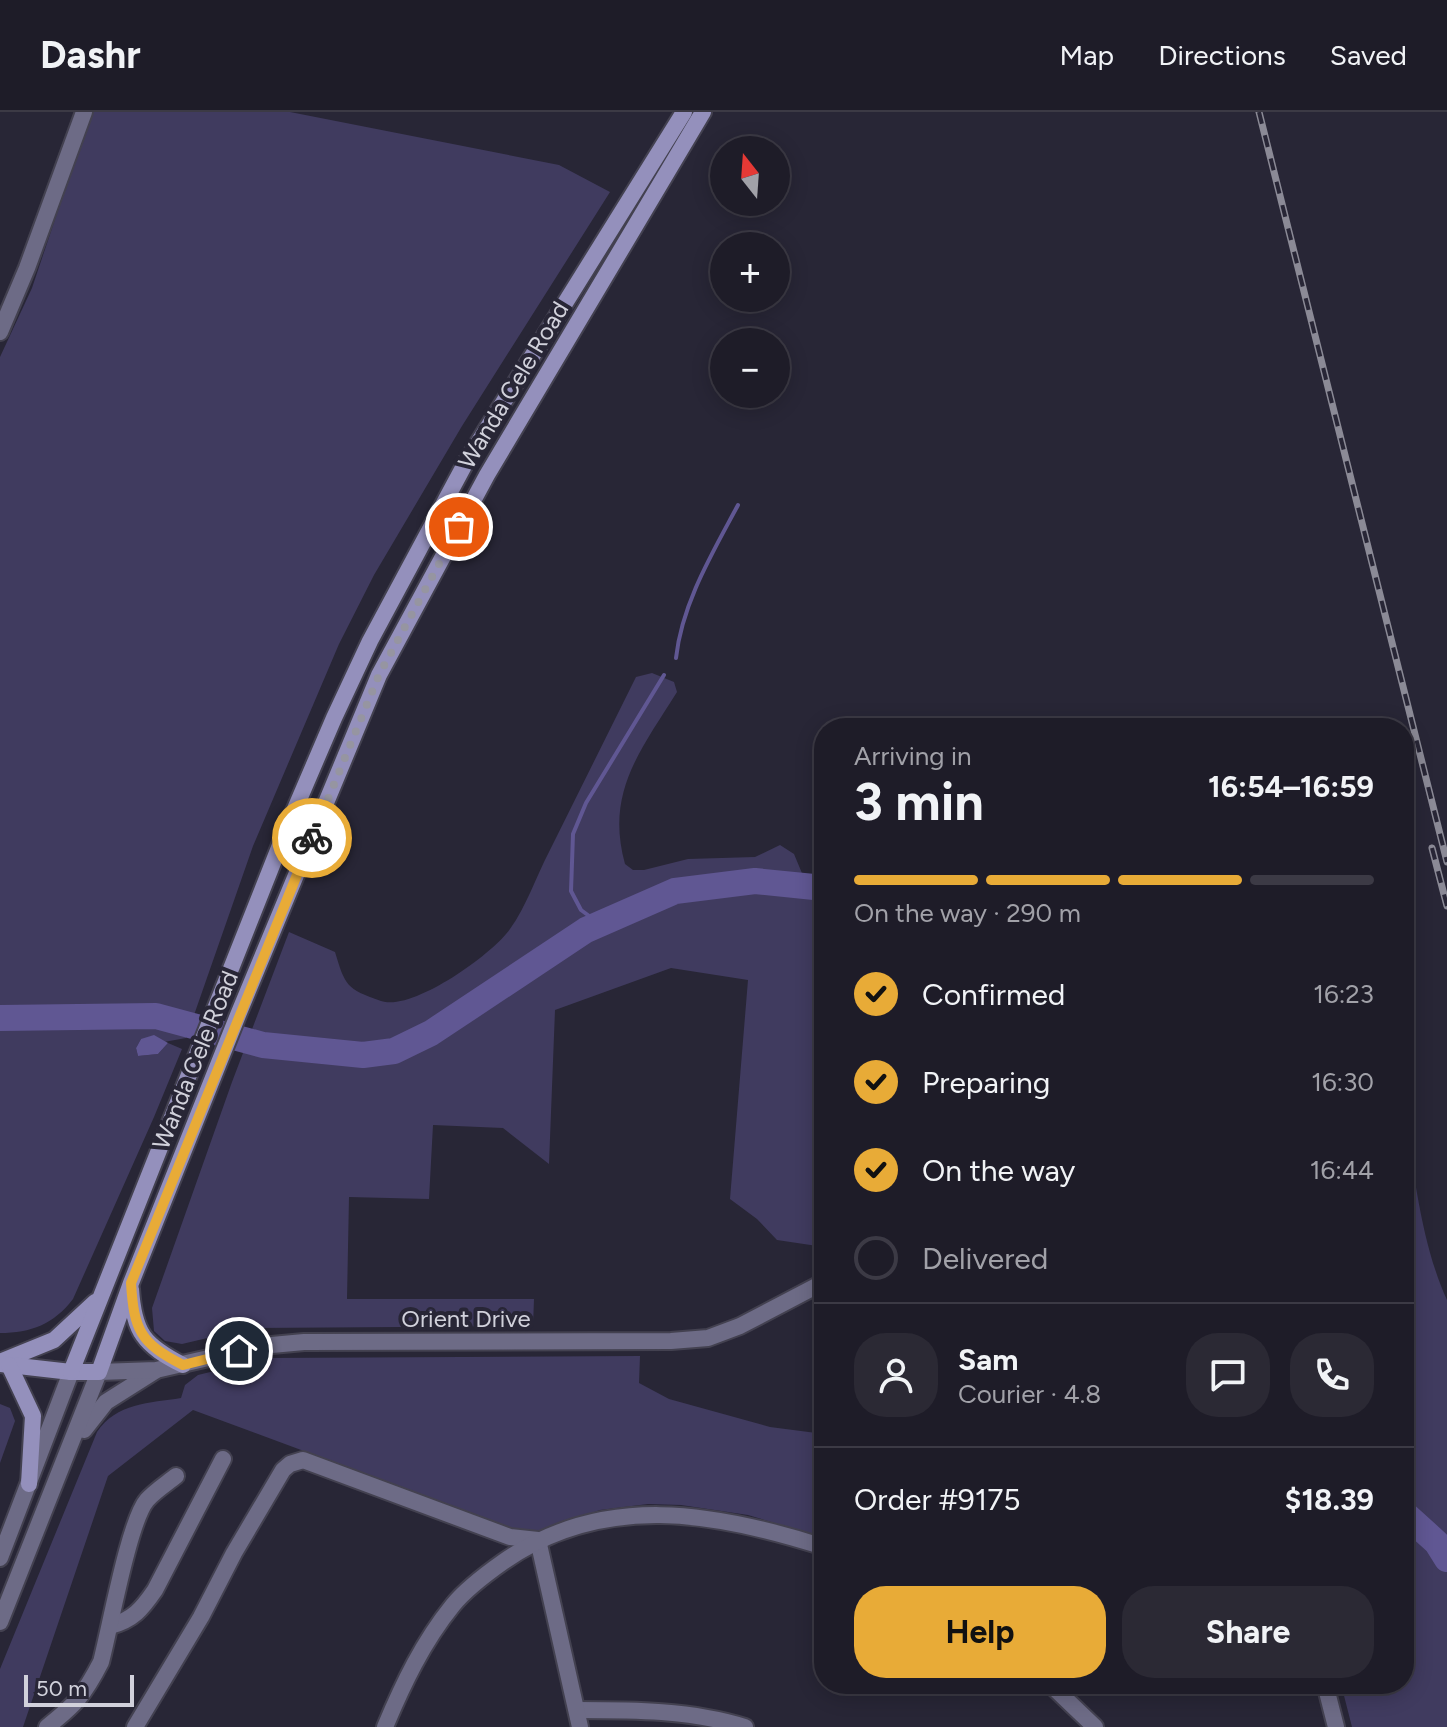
<!DOCTYPE html>
<html lang="en">
<head>
<meta charset="utf-8">
<style>
	:root { --surface:#1e1c28; --page:#2b2934; --text:#f1f3f6; --muted:#a1a1a8; --line:#3c3a45; --accent:#e8ab37 }
	body { margin:0; font-family:Figtree,sans-serif; background:var(--page); color:var(--text); height:100vh; display:flex; flex-direction:column; font-size:30px; white-space:nowrap }
	* { box-sizing:border-box; margin:0 }
	p { font-size:26px; color:var(--muted) }
	.icon { flex:none; width:44px; height:44px; fill:none; stroke:currentColor; stroke-width:2; stroke-linecap:round; stroke-linejoin:round }
	.map { position:relative; flex:1; overflow:hidden }
	.side { position:absolute; left:814px; top:606px; width:600px; height:976px; display:flex; flex-direction:column; background:var(--surface); border-radius:32px; box-shadow:0 4px 20px #0003,0 0 0 2px var(--line) }
	.side>* { flex:none }
	.needle { width:52px; rotate:343deg }
	.controls { position:absolute; left:710px; top:24px; display:grid; gap:16px }
	.controls a { display:grid; place-items:center; width:80px; height:80px; border-radius:50%; background:var(--surface); box-shadow:0 4px 20px #0003,0 0 0 2px var(--line); font-size:40px }
	.scale { position:absolute; left:24px; bottom:20px; width:110px; box-sizing:border-box; padding-left:8px; border:4px solid #d1d1db; border-top:0; font-size:22px; line-height:28px; white-space:nowrap; color:#d1d1db; -webkit-text-stroke:6px #282636; paint-order:stroke }
	.pin { position:absolute; display:grid; place-items:center; width:68px; height:68px; color:#fff; margin:-34px; border:4px solid #fff; border-radius:50%; box-shadow:0 2px 8px #0007 }
	.courier { position:absolute; display:grid; place-items:center; width:80px; height:80px; margin:-40px; border:6px solid #e8ab37; border-radius:50%; background:#fff; color:#222; box-shadow:0 2px 10px #0007 }
	.headline em { font-style:normal; font-weight:700 }
	.headline div { display:flex; flex-direction:column-reverse }
	.headline { display:flex; align-items:center; justify-content:space-between; height:136px; padding:0 40px }
	h1 { font-size:52px; font-weight:700; line-height:60px }
	.bar { display:grid; grid-template-columns:repeat(4,1fr); gap:12px 8px; align-content:center; height:96px; padding:0 40px }
	.bar i { height:10px; border-radius:6px; background:var(--line) }
	.bar .current { background:var(--accent) }
	.bar p { grid-column:span 4 }
	.line { display:flex; align-items:center; gap:20px; padding:0 40px; border-top:2px solid var(--line) }
	.line div { flex:1 }
	.round { display:grid; place-items:center; flex:none; width:84px; height:84px; border-radius:32px; background:var(--page) }
	ol { padding:0 40px; list-style:none }
	li { display:flex; align-items:center; gap:24px; height:88px }
	li p { margin-inline-start:auto }
	li .icon { padding:8px; border-radius:50%; background:var(--accent); color:#111; stroke-width:4 }
	li:last-child { color:var(--muted) }
	li i { width:44px; height:44px; border:4px solid var(--line); border-radius:50% }
	.action { display:flex; gap:16px; margin-top:auto; padding:16px 40px }
	.action a { flex:1; height:92px; border-radius:32px; background:var(--accent); color:#111; font-size:32px; font-weight:700; line-height:92px; text-align:center }
	.action a+a { background:var(--page); color:var(--text) }
	header { display:flex; align-items:center; gap:48px; box-sizing:border-box; height:112px; padding:0 40px; background:var(--surface); border-bottom:2px solid var(--line) }
	header strong { font-size:38px }
	nav { display:flex; gap:44px; margin-inline-start:auto; font-size:28px }
	.map>svg:first-child { display:block }
	.green { fill:#403b5f }
	.water { fill:#605793 }
	.lines { fill:none; stroke-linecap:round; stroke-linejoin:round }
	.stream { stroke:#605793; stroke-width:4 }
	.river { stroke:#605793; stroke-width:26 }
	.minor-casing { stroke:#434150; stroke-width:20 }
	.tertiary-casing { stroke:#434150; stroke-width:20 }
	.secondary-casing { stroke:#434150; stroke-width:20 }
	.minor { stroke:#6d6b86; stroke-width:16 }
	.tertiary { stroke:#6d6b86; stroke-width:16 }
	.secondary { stroke:#9490bc; stroke-width:16 }
	.rail-casing { stroke:#8b8a96; stroke-width:7 }
	.rail { stroke:#282636; stroke-width:4; stroke-dasharray:12; stroke-linecap:butt }
	.done { stroke:#9695a1; stroke-width:8; stroke-dasharray:0 14.4 }
	.route { stroke:#e8ab37; stroke-width:10 }
	.labels { text-anchor:middle; dominant-baseline:central; stroke-width:8; stroke-linejoin:round; paint-order:stroke }
	.street-label { font-size:24px; fill:#d1d1db; stroke:#282636 }
</style>
</head>
<body>
<header>
<strong>Dashr</strong>
<nav><a>Map</a><a>Directions</a><a>Saved</a></nav>
</header>
<div class="map">
<svg width="1447" height="1615" viewBox="0 0 1447 1615">
	<rect width="100%" height="100%" fill="#282636"/>
	<g class="green">
		<path d="M91 0H290L559 53 610 80 462 314 374 463 339 532 253 734 186 926 164 930 141 927 136 936 138 944 158 942 168 931 182 937 154 1005 73 1187C54 1212 31 1221 0 1221V245L32 176Z"/>
		<path d="M652 561 674 570 677 580C641 638 605 680 625 752L633 758H644L688 747 755 745 780 733 794 742 814 790 824 794V1135L777 1128 757 1107 730 1087 748 868 671 856 555 898 549 1052 503 1016 433 1013 429 1087 349 1085 347 1187H534L533 1214 250 1216 182 1232 165 1229 154 1219 152 1196 232 970 289 820 335 840C345 873 346 877 381 889 412 900 493 842 510 817 526 795 536 765 549 740 578 682 607 623 636 565Z"/>
		<path d="M1404 1002C1415 1063 1421 1131 1447 1188V1615H1352L1341 1572H1404Z"/>
		<path d="M640 1244 639 1271 669 1287 770 1315 824 1322V1426L748 1403 681 1393 648 1392 600 1398 538 1420 514 1417 193 1298 108 1364 23 1615H0V1557L97 1320C116 1291 150 1291 181 1286L185 1273 198 1263 267 1246Z"/>
		<polygon points="0,1292 10,1296 15,1309 0,1351"/>
	</g>
	<polygon class="water" points="154,923 168,931 158,942 138,944 136,936 141,927"/>
	<g class="lines">
		<g class="stream">
			<path d="M676 546C682 491 713 440 738 393"/>
			<polyline points="600,812 581,798 571,779 573,722 586,691 664,563"/>
		</g>
		<g class="river">
			<polyline points="0,906 156,904 263,933 363,943 394,939 431,921 586,818 675,779 755,769 824,776"/>
			<polyline points="1404,1401 1437,1431 1447,1447"/>
		</g>
		<g class="minor-casing">
			<g id="minor">
				<polyline points="0,220 27,156 84,0"/>
				<path d="M110 1514C133 1508 142 1497 155 1478L223 1347"/>
				<polyline points="1050,1572 1095,1615"/>
				<path d="M577 1598C632 1598 692 1598 745 1615"/>
				<path d="M47 1615C76 1592 84 1583 101 1550 110 1516 129 1409 147 1388 155 1379 166 1372 176 1364"/>
				<polyline points="135,1615 201,1505 234,1441 283,1358 290,1352 303,1348 510,1425 538,1428 580,1615"/>
				<path d="M385 1615C403 1572 423 1530 453 1493 466 1477 486 1462 503 1450 603 1380 715 1400 824 1435"/>
			</g>
		</g>
		<g class="tertiary-casing">
			<g id="tertiary">
				<polyline points="84,1318 106,1290 155,1259"/>
				<polyline points="0,1446 71,1260"/>
				<polyline points="0,1510 99,1260 156,1258 261,1234 304,1230 671,1229 708,1226 740,1214 824,1170"/>
				<polyline points="1325,1572 1336,1615"/>
			</g>
		</g>
		<g class="secondary-casing">
			<g id="secondary">
				<path d="M131 1177C134 1221 144 1233 183 1253"/>
				<polyline points="0,1250 54,1228 95,1190"/>
				<polyline points="0,1252 71,1260 99,1260 131,1171 238,903 379,563 487,363 703,0"/>
				<polyline points="9,1253 33,1304 29,1372"/>
				<polyline points="71,1260 286,718 334,606 370,529 465,352 684,0"/>
			</g>
		</g>
		<use href="#minor" class="minor"/>
		<use href="#tertiary" class="tertiary"/>
		<use href="#secondary" class="secondary"/>
		<g class="rail-casing">
			<g id="rail">
				<polyline points="1259,0 1447,750"/>
				<polyline points="1432,736 1447,794"/>
			</g>
		</g>
		<use href="#rail" class="rail"/>
	</g>
	<g class="lines">
		<polyline class="done" points="312,726 379,563 459,415"/>
		<path class="route" d="M239 1239 183 1253C140 1231 134 1218 131 1171L312 726"/>
	</g>
	<g class="labels">
		<g class="street-label">
			<text transform="translate(513 273) rotate(-59)">Wanda Cele Road</text>
			<text transform="translate(195 948) rotate(-68)">Wanda Cele Road</text>
			<text x="466" y="1206">Orient Drive</text>
		</g>
	</g>
</svg>
<div class="controls">
<a><svg class="needle" viewBox="-14 -14 28 28"><path d="M0-13l5 13h-10z" fill="#e53935"/><path d="M0 13l5-13h-10z" fill="#a1a1a8"/></svg></a>
<a>+</a>
<a>−</a>
</div>
<div class="scale">50 m</div>
<div class="pin" style="left:459px;top:415px;background:#ea580c"><svg class="icon" aria-label="bag" viewBox="0 0 24 24"><path d="M5 8h14l-1 12H6zM9 8a3 3 0 0 1 6 0"/></svg></div>
<div class="pin" style="left:239px;top:1239px;background:#1f2937"><svg class="icon" aria-label="home" viewBox="0 0 24 24"><path d="M3 11l9-7 9 7M6 9v11h12V9"/></svg></div>
<div class="courier" style="left:312px;top:726px"><svg class="icon" aria-label="bike" viewBox="0 0 24 24"><circle cx="6" cy="16" r="4"/><circle cx="18" cy="16" r="4"/><path d="M6 16l4-8h5l3 8M10 8l3 8H6M13 5h3"/></svg></div>
<section class="side">
<div class="headline"><div><h1>3 min</h1><p>Arriving in</p></div><em>16:54–16:59</em></div>
<div class="bar"><i class="current"></i><i class="current"></i><i class="current"></i><i></i><p>On the way · 290 m</p></div>
<ol>
<li><svg class="icon" aria-label="check" viewBox="0 0 24 24"><path d="M5 12l5 5 9-10"/></svg>Confirmed<p>16:23</p></li>
<li><svg class="icon" aria-label="check" viewBox="0 0 24 24"><path d="M5 12l5 5 9-10"/></svg>Preparing<p>16:30</p></li>
<li><svg class="icon" aria-label="check" viewBox="0 0 24 24"><path d="M5 12l5 5 9-10"/></svg>On the way<p>16:44</p></li>
<li><i></i>Delivered</li>
</ol>
<div class="line" style="height:144px"><a class="round"><svg class="icon" aria-label="person" viewBox="0 0 24 24"><circle cx="12" cy="8" r="4"/><path d="M4 21q1-7 8-7t8 7"/></svg></a><div><b>Sam</b><p>Courier · 4.8</p></div><a class="round"><svg class="icon" aria-label="chat" viewBox="0 0 24 24"><path d="M4 5h16v11H9l-5 4z"/></svg></a><a class="round"><svg class="icon" aria-label="phone" viewBox="0 0 24 24"><path d="M5 4h4l2 5-3 2q2 4 5 5l2-3 5 2v4C11 20 4 13 5 4z"/></svg></a></div>
<div class="line" style="height:104px"><div>Order #9175</div><b>$18.39</b></div>
<div class="action"><a>Help</a><a>Share</a></div>
</section>
</div>
</body>
</html>
